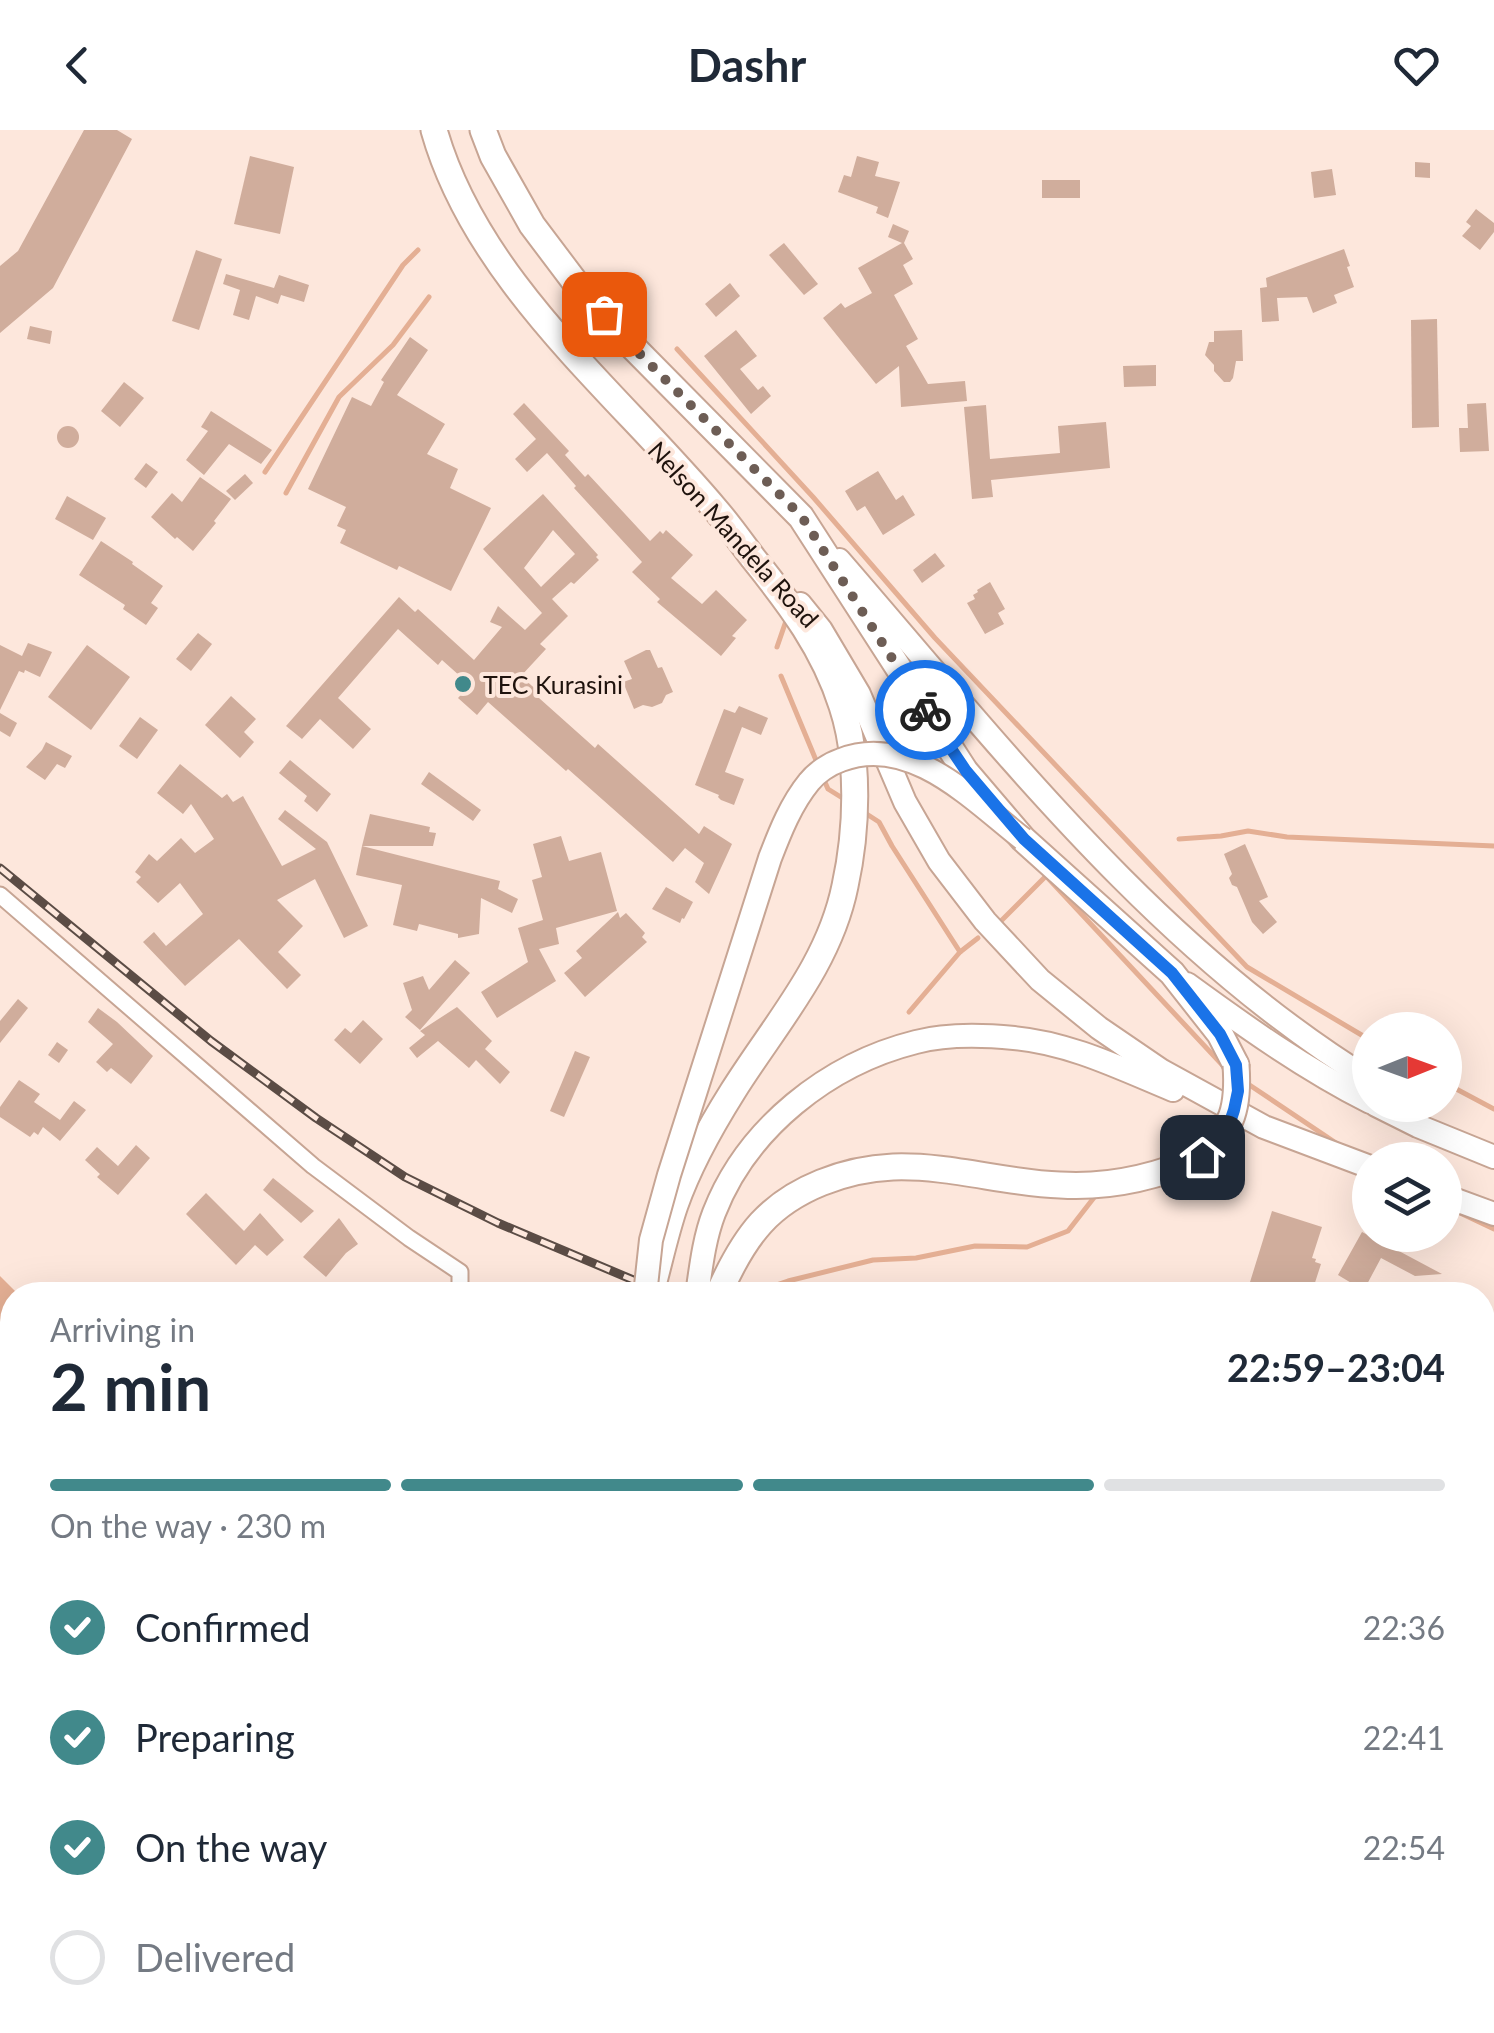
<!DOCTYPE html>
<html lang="en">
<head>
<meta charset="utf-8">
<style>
	:root { --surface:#fff; --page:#f6f6f7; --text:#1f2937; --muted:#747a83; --line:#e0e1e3; --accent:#41898b }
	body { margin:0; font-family:Lato,sans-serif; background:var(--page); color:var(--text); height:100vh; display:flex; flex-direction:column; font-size:38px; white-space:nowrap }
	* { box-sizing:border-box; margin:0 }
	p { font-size:32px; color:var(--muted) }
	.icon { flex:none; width:55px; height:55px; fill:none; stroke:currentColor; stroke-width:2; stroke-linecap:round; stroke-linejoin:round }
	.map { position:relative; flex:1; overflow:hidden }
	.panel { position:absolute; left:0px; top:1152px; width:1495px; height:752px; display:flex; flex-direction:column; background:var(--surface); border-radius:40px 40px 0 0; box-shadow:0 10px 40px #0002 }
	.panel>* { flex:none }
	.needle { width:65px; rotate:89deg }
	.fabs { position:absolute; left:1352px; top:882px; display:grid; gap:20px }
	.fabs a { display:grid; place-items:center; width:110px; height:110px; border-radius:50%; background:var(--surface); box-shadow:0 10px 40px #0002; font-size:50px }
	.pin { position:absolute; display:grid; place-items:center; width:85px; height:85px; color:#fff; margin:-42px; border-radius:20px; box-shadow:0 5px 15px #0006 }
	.courier { position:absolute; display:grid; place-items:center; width:100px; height:100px; margin:-50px; border:8px solid #1a73e8; border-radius:50%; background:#fff; color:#222; box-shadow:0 2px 12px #0007 }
	.headline em { font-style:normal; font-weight:700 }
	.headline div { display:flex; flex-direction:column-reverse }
	.headline { display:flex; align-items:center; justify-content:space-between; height:170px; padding:0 50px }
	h1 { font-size:65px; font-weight:700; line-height:75px }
	.bar { display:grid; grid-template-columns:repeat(4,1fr); gap:15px 10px; align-content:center; height:120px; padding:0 50px }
	.bar i { height:12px; border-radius:8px; background:var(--line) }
	.bar .on { background:var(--accent) }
	.bar p { grid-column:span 4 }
	ol { padding:0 50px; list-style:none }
	li { display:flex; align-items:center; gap:30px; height:110px }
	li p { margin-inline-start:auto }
	li .icon { padding:10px; border-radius:50%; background:var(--accent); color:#fff; stroke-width:4 }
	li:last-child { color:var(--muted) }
	li i { width:55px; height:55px; border:5px solid var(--line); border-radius:50% }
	header { display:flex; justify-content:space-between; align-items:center; height:130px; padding:0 50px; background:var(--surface); font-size:45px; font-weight:700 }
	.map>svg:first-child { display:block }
	.water { fill:#e4af94 }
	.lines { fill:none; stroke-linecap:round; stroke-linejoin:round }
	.stream { stroke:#e4af94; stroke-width:5 }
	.building { fill:#d0ad9c; fill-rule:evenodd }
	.minor-casing { stroke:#c7a594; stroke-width:19 }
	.secondary-casing { stroke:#c7a594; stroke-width:26 }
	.primary-casing { stroke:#c7a594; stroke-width:29 }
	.minor { stroke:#fff; stroke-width:15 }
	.secondary { stroke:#fff; stroke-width:22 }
	.primary { stroke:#fff; stroke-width:25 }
	.rail-casing { stroke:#5b4c45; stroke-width:9 }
	.rail { stroke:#fde7dc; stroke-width:5; stroke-dasharray:15; stroke-linecap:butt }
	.secondary-bridge-casing { stroke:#c7a594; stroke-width:26; stroke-linecap:butt }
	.primary-bridge-casing { stroke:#c7a594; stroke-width:29; stroke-linecap:butt }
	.secondary-bridge { stroke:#fff; stroke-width:22 }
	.primary-bridge { stroke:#fff; stroke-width:25 }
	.done { stroke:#6d5d55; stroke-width:10; stroke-dasharray:0 18 }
	.route { stroke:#1a73e8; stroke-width:12 }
	.poi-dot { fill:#41898b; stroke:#fde7dc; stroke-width:4 }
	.labels { text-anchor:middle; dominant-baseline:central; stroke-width:8; stroke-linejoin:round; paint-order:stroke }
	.street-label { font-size:25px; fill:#1f130d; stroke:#fde7dc }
	.poi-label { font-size:25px; fill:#1f130d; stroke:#fde7dc; text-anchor:start }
</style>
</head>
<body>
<header><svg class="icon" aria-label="back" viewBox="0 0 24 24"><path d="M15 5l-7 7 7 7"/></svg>Dashr<svg class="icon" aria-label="heart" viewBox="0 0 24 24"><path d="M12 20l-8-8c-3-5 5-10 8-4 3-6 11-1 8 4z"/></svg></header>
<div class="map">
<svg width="1494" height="1903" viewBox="0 0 1494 1903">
	<rect width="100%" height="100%" fill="#fde7dc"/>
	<polygon class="water" points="0,1146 19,1165 12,1165 12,1892 409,1892 412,1903 0,1903"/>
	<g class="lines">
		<g class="stream">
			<polyline points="677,219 813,367 935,508 1247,837 1370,910"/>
			<polyline points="265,342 403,135 418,120"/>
			<polyline points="286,363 339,267 393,215 429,167"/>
			<polyline points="777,517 787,488"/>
			<polyline points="781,546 818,635"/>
			<polyline points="824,650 828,659 844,669"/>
			<polyline points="862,681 879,692 892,716 960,822"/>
			<polyline points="1179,709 1221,706 1248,701 1287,707 1494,716"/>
			<polyline points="998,794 1046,746 1227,940"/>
			<polyline points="909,882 960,822 978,808"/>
			<polyline points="1245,952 1339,1015"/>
			<polyline points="1445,953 1494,979"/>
			<polyline points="1456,1081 1494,1099"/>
			<polyline points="747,1165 788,1151 873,1130 916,1128 975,1116 1027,1117 1068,1101 1096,1065"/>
		</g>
	</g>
	<g class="building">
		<polygon points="84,0 117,0 132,9 53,158 0,203 0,136 18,121"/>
		<polygon points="250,26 294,37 280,104 234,94"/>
		<polygon points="857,26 879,32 875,46 900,52 888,88 876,83 878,77 838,62 844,45 851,47"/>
		<polygon points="1415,32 1430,33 1430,48 1415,47"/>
		<polygon points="1332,39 1336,65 1314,68 1311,42"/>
		<rect x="1042" y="50" width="38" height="18"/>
		<polygon points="1476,79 1494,93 1494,102 1480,120 1462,106 1471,96 1466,92"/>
		<polygon points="893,94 909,101 904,113 913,129 903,135 913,154 894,165 918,209 906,216 928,254 965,251 967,271 901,277 899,236 876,254 823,188 841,173 845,178 872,163 858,138 902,113 888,107"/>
		<polygon points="784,113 818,154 804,165 769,125"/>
		<polygon points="1344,119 1350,136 1347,137 1354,157 1334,165 1337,173 1313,183 1307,167 1277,168 1279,191 1262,192 1260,158 1267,157 1266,148"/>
		<polygon points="196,120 222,129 199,200 172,191"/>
		<polygon points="226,144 274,158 279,145 309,155 304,172 281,165 278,174 256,166 249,190 233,185 240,160 223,154"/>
		<polygon points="730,153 740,166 716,187 705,174"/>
		<polygon points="1437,189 1439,297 1412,298 1411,190"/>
		<polygon points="30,196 52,201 50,214 27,209"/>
		<polygon points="736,200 757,226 740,239 758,260 763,256 771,266 751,284 704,226"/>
		<polygon points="1242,200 1243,231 1236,231 1233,248 1230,252 1224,252 1214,241 1214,235 1205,225 1209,212 1214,212 1214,201"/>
		<polygon points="410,207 428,220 397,265 445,294 427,324 458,339 450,358 491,378 451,461 399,436 397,440 340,413 346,400 337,396 346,377 308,359 352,267 371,276 384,252 381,250"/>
		<polygon points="1156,235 1156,256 1124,257 1123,236"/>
		<polygon points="124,252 144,268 120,297 101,281"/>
		<polygon points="524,273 569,321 565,325 585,347 588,344 650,411 660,401 663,404 666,400 693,425 671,448 702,474 716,460 747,490 732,506 736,508 721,526 657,472 660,469 632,442 642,432 574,358 576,356 547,323 527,342 515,329 536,309 513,284"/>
		<polygon points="1486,273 1489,321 1460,322 1459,298 1468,298 1467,274"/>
		<polygon points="986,275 990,329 1060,323 1058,296 1106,292 1110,338 991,350 993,367 972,369 964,277"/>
		<polygon points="211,281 272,320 261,334 229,314 204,345 186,330 208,301 201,297"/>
		<circle cx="68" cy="307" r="11"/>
		<polygon points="146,333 158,342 146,358 134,349"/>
		<polygon points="878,341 896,370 903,365 915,385 883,405 865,376 857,381 845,361"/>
		<polygon points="245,344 253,353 235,370 226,361"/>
		<polygon points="200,347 231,369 214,391 216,393 193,421 177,407 175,409 151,387 172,363 182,372"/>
		<path d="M543 364 598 425 596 427 599 430 574 454 571 452 552 469 568 486 540 514 546 519 521 546 542 565 539 568 595 618 598 614 699 704 704 696 732 714 709 764 695 752 704 733 685 718 673 732 568 639 566 641 488 572 477 585 458 568 470 555 442 530 438 535 398 499 338 568 371 599 353 619 320 589 302 609 286 596 399 467 415 482 418 479 474 530 502 497 490 492 498 476 525 500 542 483 483 419ZM553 400 575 424 541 457 524 438Z"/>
		<polygon points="67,366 106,388 93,410 55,389"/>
		<polygon points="101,411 133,432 132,434 163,456 151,473 158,478 146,495 123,479 125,475 79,445"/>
		<polygon points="935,423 945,436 922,453 913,440"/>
		<polygon points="990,452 1005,479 998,483 1004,494 985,504 967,473 975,469 973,465 978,462 977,460"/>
		<polygon points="198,503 212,514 191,541 176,529"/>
		<polygon points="28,513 52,522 40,547 25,540 24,543 19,541 0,580 0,515 22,526"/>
		<polygon points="87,515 130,547 91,600 48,567"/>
		<polygon points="646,520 650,520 658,538 662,537 673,562 666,565 662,573 652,577 643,575 634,579 623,552 632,549 624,531"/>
		<polygon points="231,566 256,589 244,602 254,612 240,628 205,595"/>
		<polygon points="739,576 768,588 761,605 742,597 725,642 744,649 734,675 721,670 718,667 719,665 695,655 724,579 735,583"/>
		<polygon points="0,583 17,593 10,607 0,601"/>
		<polygon points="140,587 158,600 137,629 119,616"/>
		<polygon points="46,612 72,626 65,638 57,634 45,650 26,637 42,620"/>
		<polygon points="290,630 331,664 317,682 304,671 307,666 279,643"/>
		<polygon points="180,634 222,668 227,664 233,672 243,666 282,736 316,719 278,689 285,680 327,712 368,796 344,808 315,749 277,770 303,796 278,822 301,845 287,859 239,809 185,856 143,812 154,802 166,816 203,784 180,753 158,773 136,752 141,747 135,742 149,724 157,731 181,708 195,723 214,709 191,674 183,684 157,663"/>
		<polygon points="429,642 481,680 473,691 421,654"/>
		<polygon points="370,684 430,697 429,702 436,703 433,716 362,716"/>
		<polygon points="561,706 569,731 601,722 617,781 556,798 559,814 539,819 556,851 497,888 481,862 528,832 518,798 543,790 532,750 542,747 533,714"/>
		<polygon points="1245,714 1268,767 1259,771 1277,792 1263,804 1252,792 1237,757 1232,755 1229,748 1232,744 1224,724"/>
		<polygon points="362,716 500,751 498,759 518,769 512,783 481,768 479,804 458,808 458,804 419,794 417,801 393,795 402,755 356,745"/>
		<polygon points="666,757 693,772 684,789 682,788 680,793 652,779"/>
		<polygon points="618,782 620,788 626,783 645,803 642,807 647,812 585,867 564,843 582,828 576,821"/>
		<polygon points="455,830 470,843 420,900 405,887 412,880 403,853 423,846 429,860"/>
		<polygon points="18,869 28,878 0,913 0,891"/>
		<polygon points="457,877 492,911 485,919 510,942 500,954 476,930 469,938 438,911 417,928 409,918 425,905 420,901"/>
		<polygon points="98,878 117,892 153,926 131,954 111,938 107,942 96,932 113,914 88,892"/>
		<polygon points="363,890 383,909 360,934 334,910 345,898 351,903"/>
		<polygon points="57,912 68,920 59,933 48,925"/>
		<polygon points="575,921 590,927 564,987 550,981"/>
		<polygon points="19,950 40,964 34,972 60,990 74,971 86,980 60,1011 43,997 38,1005 34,1002 30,1007 0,987 0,977"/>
		<polygon points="136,1015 150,1028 118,1065 97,1047 100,1044 85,1030 97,1017 118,1036"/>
		<polygon points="273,1048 314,1081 301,1093 263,1060"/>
		<polygon points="206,1063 244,1101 260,1083 284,1110 267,1126 255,1115 236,1135 186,1084"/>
		<polygon points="1272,1081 1322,1097 1312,1128 1316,1129 1315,1132 1321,1134 1311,1165 1246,1165"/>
		<polygon points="339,1088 358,1114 346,1123 326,1147 303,1127"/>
		<polygon points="1362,1102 1397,1120 1442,1144 1415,1146 1381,1128 1365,1158 1354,1152 1353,1154 1338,1145"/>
	</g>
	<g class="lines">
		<g class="minor-casing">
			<polyline id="minor" points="0,765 313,1036 409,1108 460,1142 460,1165"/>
		</g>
		<g class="secondary-casing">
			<g id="secondary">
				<path d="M839 430C1001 617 1157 819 1370 950"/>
				<polyline points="800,474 821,500 859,564 905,672 939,731 985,791 1040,850 1099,898 1162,941 1264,997 1370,1037"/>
				<path d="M1187 854C1246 897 1305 939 1370 972"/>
				<polyline points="1376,975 1418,996 1494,1027"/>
				<polyline points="1445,1066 1494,1084"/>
				<path d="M697 1165C701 1137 704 1109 714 1083 747 998 828 934 916 912 946 904 983 905 1014 908 1070 913 1122 939 1173 960"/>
			</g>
		</g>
		<g class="primary-casing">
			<g id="primary">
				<path d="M434 0C477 152 618 263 716 380 729 395 741 412 753 428 790 474 824 519 842 576 860 630 857 701 845 756 829 835 775 894 733 961 711 996 689 1035 675 1075 666 1101 660 1129 653 1155"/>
				<polyline points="483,0 493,26 532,95 578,156 629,213 801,387 965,641 1023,709 1172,843 1220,904 1236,935"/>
				<path d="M718 1165C729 1140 742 1114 761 1093 793 1058 846 1039 893 1037 949 1035 1005 1053 1060 1055 1109 1058 1157 1047 1202 1027"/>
				<polyline points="772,1903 774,1892"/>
				<polyline points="811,1903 813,1892"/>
			</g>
		</g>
		<use href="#minor" class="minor"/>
		<use href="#secondary" class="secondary"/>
		<use href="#primary" class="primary"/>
		<g class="rail-casing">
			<g id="rail">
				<polyline points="0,738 211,911 316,988 405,1047 498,1093 669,1165"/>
				<polyline points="1482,1452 1494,1451"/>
				<polyline points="1482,1481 1494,1486"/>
				<polyline points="1482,1519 1494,1524"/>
				<polyline points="1482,1560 1494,1565"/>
				<polyline points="1482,1580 1494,1584"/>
				<polyline points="1482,1633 1494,1643"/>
			</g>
		</g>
		<use href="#rail" class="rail"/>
		<g class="secondary-bridge-casing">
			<path id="secondary-bridge" d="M645 1165 651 1110 669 1045 770 728C780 702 791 674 809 652 816 643 829 634 841 630 910 603 973 670 1023 709"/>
		</g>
		<g class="primary-bridge-casing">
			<path id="primary-bridge" d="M1202 1027C1233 999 1239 976 1236 935"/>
		</g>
		<use href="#secondary-bridge" class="secondary-bridge"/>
		<use href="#primary-bridge" class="primary-bridge"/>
	</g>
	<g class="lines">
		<polyline class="done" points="604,184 629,213 802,387 925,580"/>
		<polyline class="route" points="925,580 966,641 1024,709 1172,843 1220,904 1236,935 1238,961 1234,980 1228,998 1216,1014 1202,1027"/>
	</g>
	<circle class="poi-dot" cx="463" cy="554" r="10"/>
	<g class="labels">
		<g class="street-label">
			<text transform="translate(734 404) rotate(48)">Nelson Mandela Road</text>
		</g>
		<g class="poi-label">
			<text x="483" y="554">TEC Kurasini</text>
		</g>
	</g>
</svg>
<div class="fabs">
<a><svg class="needle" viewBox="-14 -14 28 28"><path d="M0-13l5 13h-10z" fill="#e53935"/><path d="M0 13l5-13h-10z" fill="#747a83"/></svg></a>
<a><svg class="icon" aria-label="layers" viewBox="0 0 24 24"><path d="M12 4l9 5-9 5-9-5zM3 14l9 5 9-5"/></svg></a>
</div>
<div class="pin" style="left:604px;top:184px;background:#ea580c"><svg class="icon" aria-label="bag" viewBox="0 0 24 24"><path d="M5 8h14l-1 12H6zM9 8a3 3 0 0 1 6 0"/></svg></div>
<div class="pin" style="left:1202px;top:1027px;background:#1f2937"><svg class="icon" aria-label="home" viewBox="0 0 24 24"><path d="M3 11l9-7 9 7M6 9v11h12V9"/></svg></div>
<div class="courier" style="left:925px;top:580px"><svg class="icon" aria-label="bike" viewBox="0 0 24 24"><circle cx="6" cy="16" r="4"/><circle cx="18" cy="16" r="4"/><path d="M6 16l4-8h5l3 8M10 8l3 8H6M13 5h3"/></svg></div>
<section class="panel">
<div class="headline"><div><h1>2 min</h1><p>Arriving in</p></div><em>22:59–23:04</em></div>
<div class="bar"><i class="on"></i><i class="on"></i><i class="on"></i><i></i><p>On the way · 230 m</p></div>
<ol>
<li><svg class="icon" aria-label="check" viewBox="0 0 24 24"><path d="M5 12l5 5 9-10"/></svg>Confirmed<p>22:36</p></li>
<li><svg class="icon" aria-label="check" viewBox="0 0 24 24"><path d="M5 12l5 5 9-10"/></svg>Preparing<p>22:41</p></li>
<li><svg class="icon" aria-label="check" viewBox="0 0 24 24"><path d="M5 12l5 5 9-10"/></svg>On the way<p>22:54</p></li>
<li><i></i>Delivered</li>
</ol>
</section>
</div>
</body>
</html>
